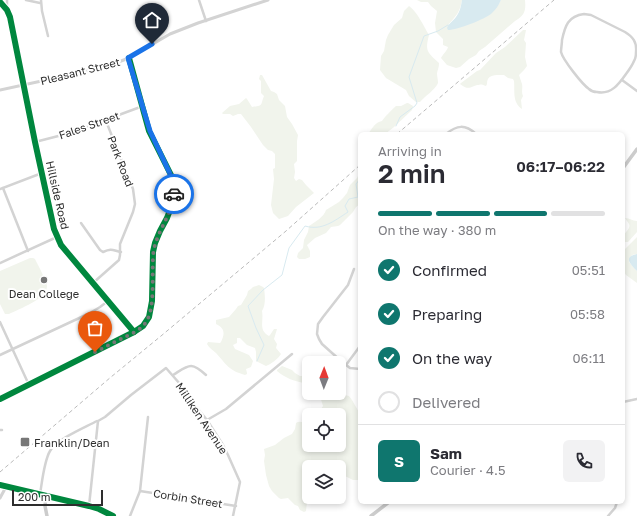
<!DOCTYPE html>
<html lang="en">
<head>
<meta charset="utf-8">
<style>
	:root { --surface:#fff; --page:#f2f2f3; --text:#2b2b33; --muted:#7c7c81; --line:#e1e1e2; --accent:#0f766e }
	body { margin:0; font-family:"Golos Text",sans-serif; background:var(--page); color:var(--text); height:100vh; display:flex; flex-direction:column; font-size:15px; white-space:nowrap }
	* { box-sizing:border-box; margin:0 }
	p { font-size:13px; color:var(--muted) }
	.icon { flex:none; width:22px; height:22px; fill:none; stroke:currentColor; stroke-width:2; stroke-linecap:round; stroke-linejoin:round }
	.map { position:relative; flex:1; overflow:hidden }
	.panel { position:absolute; left:358px; top:132px; width:267px; height:372px; display:flex; flex-direction:column; background:var(--surface); border-radius:6px; box-shadow:0 2px 6px #0003 }
	.panel>* { flex:none }
	.needle { width:26px; rotate:1deg }
	.tools { position:absolute; left:302px; top:356px; display:grid; gap:8px }
	.tools a { display:grid; place-items:center; width:44px; height:44px; border-radius:6px; background:var(--surface); box-shadow:0 2px 6px #0003; font-size:20px }
	.scale { position:absolute; left:12px; bottom:10px; width:91px; box-sizing:border-box; padding-left:4px; border:2px solid #2e2e2e; border-top:0; font-size:11px; line-height:14px; white-space:nowrap; color:#2e2e2e; -webkit-text-stroke:3px #fff; paint-order:stroke }
	.pin { position:absolute; display:grid; place-items:center; width:34px; height:34px; color:#fff; margin:-41px -17px; border-radius:50% 50% 50% 0; rotate:-45deg; box-shadow:0 0 4px #0007 }
	.pin .icon { rotate:45deg }
	.courier { position:absolute; display:grid; place-items:center; width:40px; height:40px; margin:-20px; border:3px solid #1a73e8; border-radius:50%; background:#fff; color:#222; box-shadow:0 1px 5px #0007 }
	.overview em { font-style:normal; font-weight:600 }
	.overview div { display:flex; flex-direction:column-reverse }
	.overview { display:flex; align-items:center; justify-content:space-between; height:68px; padding:0 20px }
	h1 { font-size:26px; font-weight:600; line-height:30px }
	.bar { display:grid; grid-template-columns:repeat(4,1fr); gap:6px 4px; align-content:center; height:48px; padding:0 20px }
	.bar i { height:5px; border-radius:3px; background:var(--line) }
	.bar .on { background:var(--accent) }
	.bar p { grid-column:span 4 }
	.line { display:flex; align-items:center; gap:10px; padding:0 20px; border-top:1px solid var(--line) }
	.line div { flex:1 }
	.round { display:grid; place-items:center; flex:none; width:42px; height:42px; border-radius:6px; background:var(--page) }
	ol { padding:0 20px; list-style:none }
	li { display:flex; align-items:center; gap:12px; height:44px }
	li p { margin-inline-start:auto }
	li .icon { padding:4px; border-radius:50%; background:var(--accent); color:#fff; stroke-width:4 }
	li:last-child { color:var(--muted) }
	li i { width:22px; height:22px; border:2px solid var(--line); border-radius:50% }
	.map>svg:first-child { display:block }
	.green { fill:#f1f4ec }
	.water { fill:#d8eaf0 }
	.lines { fill:none; stroke-linecap:round; stroke-linejoin:round }
	.stream { stroke:#d8eaf0; stroke-width:1 }
	.minor { stroke:#d3d3d3; stroke-width:2.5 }
	.tertiary { stroke:#d3d3d3; stroke-width:3 }
	.secondary { stroke:#ccc; stroke-width:3.5 }
	.rail { stroke:#bababa; stroke-width:1; stroke-dasharray:4 3; stroke-linecap:butt }
	.cycleway-casing { stroke:#fff; stroke-width:8 }
	.cycleway { stroke:#00873e; stroke-width:6 }
	.done { stroke:#777; stroke-width:4; stroke-dasharray:0 7.2 }
	.route { stroke:#1a73e8; stroke-width:5 }
	.poi-dot { fill:#777; stroke:#fff; stroke-width:1.5 }
	.labels { text-anchor:middle; dominant-baseline:central; stroke-width:4; stroke-linejoin:round; paint-order:stroke }
	.street-label { font-size:11px; fill:#2e2e2e; stroke:#fff }
	.poi-label { font-size:11px; fill:#2e2e2e; stroke:#fff }
</style>
</head>
<body>
<div class="map">
<svg width="637" height="516" viewBox="0 0 637 516">
	<rect width="100%" height="100%" fill="#fff"/>
	<g class="green">
		<path d="M417 0H462C460 12 456 16 448 25L499 4 501 0H525C526 10 525 15 515 21L485 47 479 51 476 55 469 59 460 67 456 68 447 65 441 58C443 54 447 51 448 47L443 45V39L436 32 435 23 437 11 431 6 428 2H421Z"/>
		<path d="M409 6C418 13 423 25 429 35 425 51 427 52 439 63 439 67 438 69 437 73 437 76 438 80 438 83 436 89 424 97 420 102H416L409 96 406 90 386 78 380 70 381 56 384 51 386 40 388 35 394 25 402 18 404 11Z"/>
		<path d="M523 30H526L524 40 526 43 525 57 527 66 524 70 519 75C520 78 521 81 522 84 523 88 521 92 523 96L521 100 522 109C512 102 515 91 514 81L513 79 508 78 504 75C495 75 487 74 487 84L486 86C483 85 481 84 479 85 471 85 470 92 460 84L461 83 477 71 480 70 496 53 505 47Z"/>
		<path d="M260 75H262L271 91 274 92 277 94 279 100 285 106 287 117 292 124 298 135 297 141V161L294 164 295 172 294 178 296 181 299 179 302 180 306 185 314 193 296 207 288 216 279 219 273 213 271 205 274 179 273 169 275 168V154L272 151 268 150 263 145 251 127 241 114H238L233 116 230 114H223L222 113 230 106 239 104 246 98 247 99 252 107C264 105 260 106 264 96L261 93V81L259 79Z"/>
		<path d="M407 103H408L413 106 412 110 394 127 385 134H368C372 129 375 122 382 121 386 115 391 111 396 106H401Z"/>
		<path d="M360 172V204L356 207 353 212 340 225 338 226 331 227 326 233 315 238 307 245 310 251V257L305 259H299L297 257 298 253 303 248 304 240 308 232 309 226C315 222 324 217 326 210L339 202 343 198 347 193 350 185 357 178Z"/>
		<path d="M625 218C630 218 632 221 637 221V232L628 242H624C620 233 632 230 629 224 628 222 626 220 625 218Z"/>
		<polygon points="637,237 637,254 632,255 629,262 637,271 637,283 626,275 624,272 623,251"/>
		<path d="M30 258H33L35 259C38 265 46 280 47 286 47 299 19 309 9 314H5L0 304V271Z"/>
		<path d="M259 285 263 287 264 288C265 295 266 305 262 311 264 321 258 330 269 336L270 335 274 329H277L274 339 277 344 276 348 281 354C279 358 270 365 266 366L256 361V352L255 348 247 345 240 338H237V343L233 345 235 349 249 355 253 361 251 367 246 369 247 373V374L245 375C228 370 227 365 216 353 213 350 209 348 207 344L208 342 220 343 221 342C225 334 225 328 216 324V320L229 317 236 309 238 306 241 305 247 295 248 291 251 289 253 287Z"/>
		<path d="M282 366 292 370 295 373 300 376H308L309 380 304 383C294 381 285 378 277 371V370Z"/>
		<path d="M319 393C329 393 339 393 349 396L352 400 360 414V480H353L343 475 339 478V467H309V497H310L308 499 307 502 306 511 304 512 300 510 298 506 295 505 288 498 281 499 279 498 272 491 269 486 266 475 264 461 265 455 264 449 275 445 284 438 292 434 295 429 296 423C300 420 305 423 309 426V445H339V415H313V411L321 409 323 406Z"/>
	</g>
	<g class="water">
		<path d="M462 0H501C499 5 496 9 492 13 486 19 457 30 448 30L447 28C449 23 453 21 456 17 460 12 461 6 462 0Z"/>
		<path d="M637 254V271C630 264 623 257 637 254Z"/>
	</g>
	<g class="lines">
		<g class="stream">
			<polyline points="396,126 400,117 415,106 417,103 409,77 424,36 438,31 448,25"/>
			<path d="M257 361 264 345 256 328 248 306 263 290 282 275 289 248 305 226C322 231 334 221 348 212L345 206 349 199 358 197 356 184 360 179"/>
		</g>
		<g class="minor">
			<polyline points="7,0 7,10"/>
			<polyline points="26,0 40,3"/>
			<polyline points="41,0 42,11 48,36"/>
			<polyline points="199,0 206,21"/>
			<polyline points="0,2 7,10 10,17 35,142 54,229 61,245 134,332"/>
			<path d="M584 14 591 15 625 32C633 37 637 42 636 52 636 55 636 58 634 61 632 66 629 70 626 74 619 84 611 95 597 92 594 92 591 91 589 89 582 84 563 60 561 52 561 48 562 44 562 40 565 26 568 16 584 14Z"/>
			<polyline points="622,80 637,91"/>
			<path d="M446 134C457 125 465 124 476 134"/>
			<polyline points="35,142 70,133 143,106"/>
			<polyline points="3,188 28,251"/>
			<polyline points="0,189 42,173"/>
			<path d="M81 223 100 250 103 252C112 248 112 250 121 252"/>
			<polyline points="0,263 57,237"/>
			<polyline points="354,269 348,285 323,317 318,324 317,334 319,339 322,344 341,361 350,368 360,369"/>
			<polyline points="93,283 119,260 120,255 120,244 133,212 135,204 133,189 106,121"/>
			<polyline points="0,322 29,385"/>
			<polyline points="0,355 90,313 100,307 108,301"/>
			<polyline points="346,365 360,346"/>
			<path d="M173 375C189 365 191 361 206 375"/>
			<polyline points="0,399 134,332 143,326 149,317 152,301 153,252 155,243 160,231 167,218 173,202 174,187 172,177 149,131 129,58"/>
			<polyline points="623,402 637,399"/>
			<polyline points="207,420 226,409 292,354"/>
			<polyline points="0,430 2,430"/>
			<polyline points="140,491 236,506"/>
			<path d="M40 494C42 483 44 461 50 451 57 439 84 428 97 421"/>
			<polyline points="89,506 98,421 105,417 131,395 166,368 180,384 193,403 207,420 223,445 228,455 240,482 233,516"/>
			<polyline points="130,516 140,491 148,417"/>
			<polyline points="608,516 615,508 617,502"/>
		</g>
		<g class="tertiary">
			<polyline points="0,90 83,72 113,64 129,58 170,34 198,23 268,0"/>
			<polyline points="0,498 6,487"/>
		</g>
		<g class="secondary">
			<polyline points="623,168 637,149"/>
			<polyline points="0,485 89,506 99,509 113,516"/>
			<polyline points="46,496 45,506 47,516"/>
			<polyline points="371,516 389,502"/>
		</g>
		<g class="rail">
			<polyline points="397,134 554,0"/>
			<polyline points="0,472 111,377 161,336 286,231 360,165"/>
		</g>
		<g class="cycleway-casing">
			<g id="cycleway">
				<polyline points="0,2 7,10 10,17 35,142 54,229 61,245 134,332"/>
				<polyline points="0,399 134,332 143,326 149,317 152,301 153,252 155,243 160,231 167,218 173,202 174,187 172,177 149,131 129,58"/>
				<polyline points="0,485 89,506 99,509 113,516"/>
			</g>
		</g>
		<use href="#cycleway" class="cycleway"/>
	</g>
	<g class="lines">
		<path class="done" d="M95 352C105 347 115 342 125 337 131 334 138 331 143 326 158 311 150 269 154 249 158 230 172 214 174 194"/>
		<polyline class="route" points="152,44 128,58 150,131 172,178 174,187 174,194"/>
	</g>
	<g class="poi-dot">
		<circle cx="44" cy="280" r="4"/>
		<rect x="20" y="437" width="10" height="10" rx="2"/>
	</g>
	<g class="labels">
		<g class="street-label">
			<text transform="translate(80 71) rotate(-14)">Pleasant Street</text>
			<text transform="translate(89 125) rotate(-19)">Fales Street</text>
			<text transform="translate(121 161) rotate(69)">Park Road</text>
			<text transform="translate(58 195) rotate(77)">Hillside Road</text>
			<text transform="translate(202 418) rotate(56)">Milliken Avenue</text>
			<text transform="translate(188 498) rotate(9)">Corbin Street</text>
		</g>
		<g class="poi-label">
			<text x="44" y="293">Dean College</text>
			<text x="34" y="442" text-anchor="start">Franklin/Dean</text>
		</g>
	</g>
</svg>
<div class="tools">
<a><svg class="needle" viewBox="-14 -14 28 28"><path d="M0-13l5 13h-10z" fill="#e53935"/><path d="M0 13l5-13h-10z" fill="#7c7c81"/></svg></a>
<a><svg class="icon" aria-label="locate" viewBox="0 0 24 24"><circle cx="12" cy="12" r="6"/><path d="M12 2v4M12 18v4M2 12h4M18 12h4"/></svg></a>
<a><svg class="icon" aria-label="layers" viewBox="0 0 24 24"><path d="M12 4l9 5-9 5-9-5zM3 14l9 5 9-5"/></svg></a>
</div>
<div class="scale">200 m</div>
<div class="pin" style="left:95px;top:352px;background:#ea580c"><svg class="icon" aria-label="bag" viewBox="0 0 24 24"><path d="M5 8h14l-1 12H6zM9 8a3 3 0 0 1 6 0"/></svg></div>
<div class="pin" style="left:152px;top:44px;background:#1f2937"><svg class="icon" aria-label="home" viewBox="0 0 24 24"><path d="M3 11l9-7 9 7M6 9v11h12V9"/></svg></div>
<div class="courier" style="left:174px;top:194px"><svg class="icon" aria-label="car" viewBox="0 0 24 24"><path d="M5 17H2v-5l4-1 3-4h7l3 4 3 1v5h-3M9 17h6M6 11h13"/><circle cx="7" cy="17" r="2"/><circle cx="17" cy="17" r="2"/></svg></div>
<section class="panel">
<div class="overview"><div><h1>2 min</h1><p>Arriving in</p></div><em>06:17–06:22</em></div>
<div class="bar"><i class="on"></i><i class="on"></i><i class="on"></i><i></i><p>On the way · 380 m</p></div>
<ol>
<li><svg class="icon" aria-label="check" viewBox="0 0 24 24"><path d="M5 12l5 5 9-10"/></svg>Confirmed<p>05:51</p></li>
<li><svg class="icon" aria-label="check" viewBox="0 0 24 24"><path d="M5 12l5 5 9-10"/></svg>Preparing<p>05:58</p></li>
<li><svg class="icon" aria-label="check" viewBox="0 0 24 24"><path d="M5 12l5 5 9-10"/></svg>On the way<p>06:11</p></li>
<li><i></i>Delivered</li>
</ol>
<div class="line" style="height:72px"><b class="round" style="background:var(--accent);color:#fff">S</b><div><b>Sam</b><p>Courier · 4.5</p></div><a class="round"><svg class="icon" aria-label="phone" viewBox="0 0 24 24"><path d="M5 4h4l2 5-3 2q2 4 5 5l2-3 5 2v4C11 20 4 13 5 4z"/></svg></a></div>
</section>
</div>
</body>
</html>
